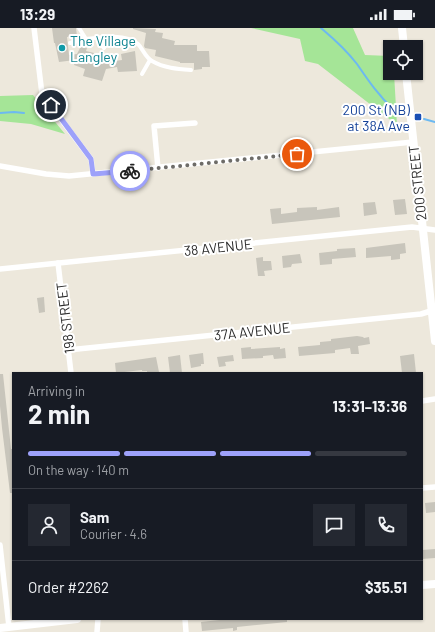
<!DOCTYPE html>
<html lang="en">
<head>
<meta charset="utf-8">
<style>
	:root { --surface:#171b24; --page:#242831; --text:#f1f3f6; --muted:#9ea1a6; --line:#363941; --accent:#9da1fa }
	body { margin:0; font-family:Barlow,sans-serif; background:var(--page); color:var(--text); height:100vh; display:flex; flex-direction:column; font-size:15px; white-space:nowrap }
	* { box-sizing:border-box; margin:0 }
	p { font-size:13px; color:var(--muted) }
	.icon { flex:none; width:22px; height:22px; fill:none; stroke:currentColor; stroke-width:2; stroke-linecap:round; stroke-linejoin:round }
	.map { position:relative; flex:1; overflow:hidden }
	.details { position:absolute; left:12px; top:344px; width:411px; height:248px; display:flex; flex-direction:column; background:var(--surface); border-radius:0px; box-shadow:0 1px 3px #0004 }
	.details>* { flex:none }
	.fabs { position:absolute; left:383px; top:12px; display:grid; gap:8px }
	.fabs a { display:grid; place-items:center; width:40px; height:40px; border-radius:0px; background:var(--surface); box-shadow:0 1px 3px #0004; font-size:20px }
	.pin { position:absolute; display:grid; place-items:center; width:34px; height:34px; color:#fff; margin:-17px; border:2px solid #fff; border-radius:50%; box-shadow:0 1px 4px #0007 }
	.courier { position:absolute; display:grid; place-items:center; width:40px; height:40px; margin:-20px; border:3px solid #9da1fa; border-radius:50%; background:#fff; color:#222; box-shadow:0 1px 5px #0007 }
	.summary em { font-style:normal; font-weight:700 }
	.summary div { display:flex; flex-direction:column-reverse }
	.summary { display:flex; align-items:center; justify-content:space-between; height:68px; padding:0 16px }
	h1 { font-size:26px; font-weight:700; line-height:30px }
	.bar { display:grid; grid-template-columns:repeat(4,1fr); gap:6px 4px; align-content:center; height:48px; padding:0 16px }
	.bar i { height:5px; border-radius:3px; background:var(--line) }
	.bar .current { background:var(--accent) }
	.bar p { grid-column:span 4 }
	.line { display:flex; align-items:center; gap:10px; padding:0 16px; border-top:1px solid var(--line) }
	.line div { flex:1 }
	.round { display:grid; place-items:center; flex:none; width:42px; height:42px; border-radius:0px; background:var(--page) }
	.status { display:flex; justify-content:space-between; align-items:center; height:28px; padding:0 20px; background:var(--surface); direction:ltr }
	.status svg { height:11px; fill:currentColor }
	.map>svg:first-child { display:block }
	.green { fill:#a5e597 }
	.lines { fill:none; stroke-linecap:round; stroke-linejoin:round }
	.stream { stroke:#6cb9f1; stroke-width:2 }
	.building { fill:#c8c5bb }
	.pedestrian { stroke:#fff; stroke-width:4 }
	.minor { stroke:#fff; stroke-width:5.5 }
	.secondary { stroke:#fff; stroke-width:8 }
	.done { stroke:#6e6c68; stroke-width:4; stroke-dasharray:0 7.2 }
	.route { stroke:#9da1fa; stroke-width:5 }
	.culture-dot { fill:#0f9aa8; stroke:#fff; stroke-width:1.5 }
	.transit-dot { fill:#1a4fb4; stroke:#fff; stroke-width:1.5 }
	.labels { text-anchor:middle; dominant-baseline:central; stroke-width:4; stroke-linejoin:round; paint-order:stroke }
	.culture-label { font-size:14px; fill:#0d838f; stroke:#fff; text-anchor:start }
	.transit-label { font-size:14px; fill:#164399; stroke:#fff; text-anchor:end }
	.street-label { font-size:14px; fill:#2a2a2a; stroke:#fff }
</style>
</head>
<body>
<div class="status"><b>13:29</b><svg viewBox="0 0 49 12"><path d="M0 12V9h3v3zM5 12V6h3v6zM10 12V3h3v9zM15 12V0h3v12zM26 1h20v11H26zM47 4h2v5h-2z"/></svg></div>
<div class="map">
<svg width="435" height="604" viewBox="0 0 435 604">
	<rect width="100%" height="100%" fill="#ede8dc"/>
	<g class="green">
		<polygon points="251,0 353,0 365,27 390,28 390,45 394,45 397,97 318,36 305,33 300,11"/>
		<polygon points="33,67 65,106 31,96 0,93 0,68"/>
	</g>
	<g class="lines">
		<g class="stream">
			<path d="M321 0C334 11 347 23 357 36 368 52 378 67 393 81"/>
			<polyline points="0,85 14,84 24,85"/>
			<polyline points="424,91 435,94"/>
		</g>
	</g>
	<g class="building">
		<polygon points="52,0 76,0 77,8 67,9 69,27 77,26 81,18 87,20 86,23 94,25 93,30 107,34 122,32 121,26 135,23 137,43 118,44 117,39 106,41 102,53 83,48 85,41 74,37 75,32 59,34 55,15 54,15"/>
		<polygon points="133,0 156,1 155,4 163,5 162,10 175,13 174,17 197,17 197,23 209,23 210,39 202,39 202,41 194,42 194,35 180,35 180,34 155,28 156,22 145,20 144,18 146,5 133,1"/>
		<polygon points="405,171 407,186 395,187 393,172"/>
		<polygon points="375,174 377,186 364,188 363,175"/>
		<polygon points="317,179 317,182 339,179 340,189 272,196 270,181 281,180 281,186 297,184 297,180"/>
		<polygon points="405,215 406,225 400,226 400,231 391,232 391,228 366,230 366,220"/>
		<polygon points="355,220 356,229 332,231 332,236 320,237 319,225 337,223 337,221"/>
		<polygon points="300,226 302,235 292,236 291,239 283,240 282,228"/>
		<polygon points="263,229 263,233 271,233 272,242 264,243 265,248 258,248 256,230"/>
		<polygon points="44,269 45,284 39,285 37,270"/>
		<polygon points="357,308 363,309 364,310 369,309 370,316 358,318 359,326 351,326 350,320 335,322 335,325 299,328 298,319 320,317 320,314 331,313 331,311"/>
		<polygon points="251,319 251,321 280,319 280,321 285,320 286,330 274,331 273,327 263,328 263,330 242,331 241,320"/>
		<polygon points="203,325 204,336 201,336 201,338 191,340 189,327"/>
		<polygon points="414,326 416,345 402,345 400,328"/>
		<polygon points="180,327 182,345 170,345 168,329"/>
		<polygon points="233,327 234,333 225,334 226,338 219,339 217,329"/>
		<polygon points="156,329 159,344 147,345 147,343 142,343 142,342 116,345 115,335"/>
		<polygon points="0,346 3,346 11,421 13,421 13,465 10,465 2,400 0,378"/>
		<polygon points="435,474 435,484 426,485 425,475"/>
		<polygon points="435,521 435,530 422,531 422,522"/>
		<polygon points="229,591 287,591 287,594 237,599 237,602 233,603 233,600 202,603 201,594"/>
	</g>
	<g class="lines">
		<g class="pedestrian">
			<path d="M79 0 86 11C101 9 126 5 138 16 143 21 145 29 152 33 164 40 177 41 191 42"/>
			<polyline points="97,10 104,20"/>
			<polyline points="70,15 86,11"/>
			<polyline points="142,46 150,32"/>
		</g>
		<g class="minor">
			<polyline points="34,0 42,66 91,131 93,146"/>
			<polyline points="0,138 46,146 69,148 413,114"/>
			<polyline points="158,140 154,98 195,95"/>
			<polyline points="58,235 71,345"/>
			<polyline points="0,241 412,199 435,202"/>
			<polyline points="68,322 421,286 434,282"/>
			<polyline points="422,373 435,371"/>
			<polyline points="422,460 435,459"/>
			<polyline points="0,517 9,599"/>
			<polyline points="185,591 186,604"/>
			<polyline points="97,604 98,591"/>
		</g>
		<g class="secondary">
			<polyline points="402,0 404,19"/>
			<polyline points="406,45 435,313"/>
			<polyline points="422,557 435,556"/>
			<polyline points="0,600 77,591"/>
		</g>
	</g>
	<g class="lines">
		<polyline class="done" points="130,143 297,126"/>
		<polyline class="route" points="51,77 91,131 93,146 130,143"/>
	</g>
	<circle class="culture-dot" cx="62" cy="20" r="4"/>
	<rect class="transit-dot" x="414" y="85" width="8" height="8" rx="2"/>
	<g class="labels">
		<g class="culture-label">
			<text x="70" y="12">The Village<tspan x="70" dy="16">Langley</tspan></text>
		</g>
		<g class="transit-label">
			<text x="410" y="81">200 St (NB)<tspan x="410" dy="16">at 38A Ave</tspan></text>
		</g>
		<g class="street-label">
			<text transform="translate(417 155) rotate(-96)">200 STREET</text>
			<text transform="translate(218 219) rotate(-6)">38 AVENUE</text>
			<text transform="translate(65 290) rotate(-97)">198 STREET</text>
			<text transform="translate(252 303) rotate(-6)">37A AVENUE</text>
		</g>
	</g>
</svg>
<div class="fabs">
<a><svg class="icon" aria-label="locate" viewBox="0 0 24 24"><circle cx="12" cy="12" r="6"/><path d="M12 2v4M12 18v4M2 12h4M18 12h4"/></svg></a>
</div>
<div class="pin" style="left:297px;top:126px;background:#ea580c"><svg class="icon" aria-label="bag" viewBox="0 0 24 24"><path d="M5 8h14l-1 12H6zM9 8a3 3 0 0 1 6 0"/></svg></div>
<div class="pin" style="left:51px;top:77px;background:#1f2937"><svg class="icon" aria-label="home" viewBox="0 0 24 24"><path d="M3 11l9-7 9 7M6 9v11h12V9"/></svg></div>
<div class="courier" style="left:130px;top:143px"><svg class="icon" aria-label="bike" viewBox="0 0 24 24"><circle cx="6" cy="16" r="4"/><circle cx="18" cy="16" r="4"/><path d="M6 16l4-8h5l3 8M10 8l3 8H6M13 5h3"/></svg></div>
<section class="details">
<div class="summary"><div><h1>2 min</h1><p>Arriving in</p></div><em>13:31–13:36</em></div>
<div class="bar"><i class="current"></i><i class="current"></i><i class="current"></i><i></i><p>On the way · 140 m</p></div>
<div class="line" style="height:72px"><a class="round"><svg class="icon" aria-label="person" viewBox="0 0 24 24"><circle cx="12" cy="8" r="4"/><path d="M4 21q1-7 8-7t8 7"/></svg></a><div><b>Sam</b><p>Courier · 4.6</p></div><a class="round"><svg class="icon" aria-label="chat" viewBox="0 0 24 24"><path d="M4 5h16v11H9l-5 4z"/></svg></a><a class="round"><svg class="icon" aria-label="phone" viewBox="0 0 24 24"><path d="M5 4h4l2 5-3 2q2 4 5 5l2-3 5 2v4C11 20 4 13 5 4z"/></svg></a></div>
<div class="line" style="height:52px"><div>Order #2262</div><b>$35.51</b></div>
</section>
</div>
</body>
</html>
